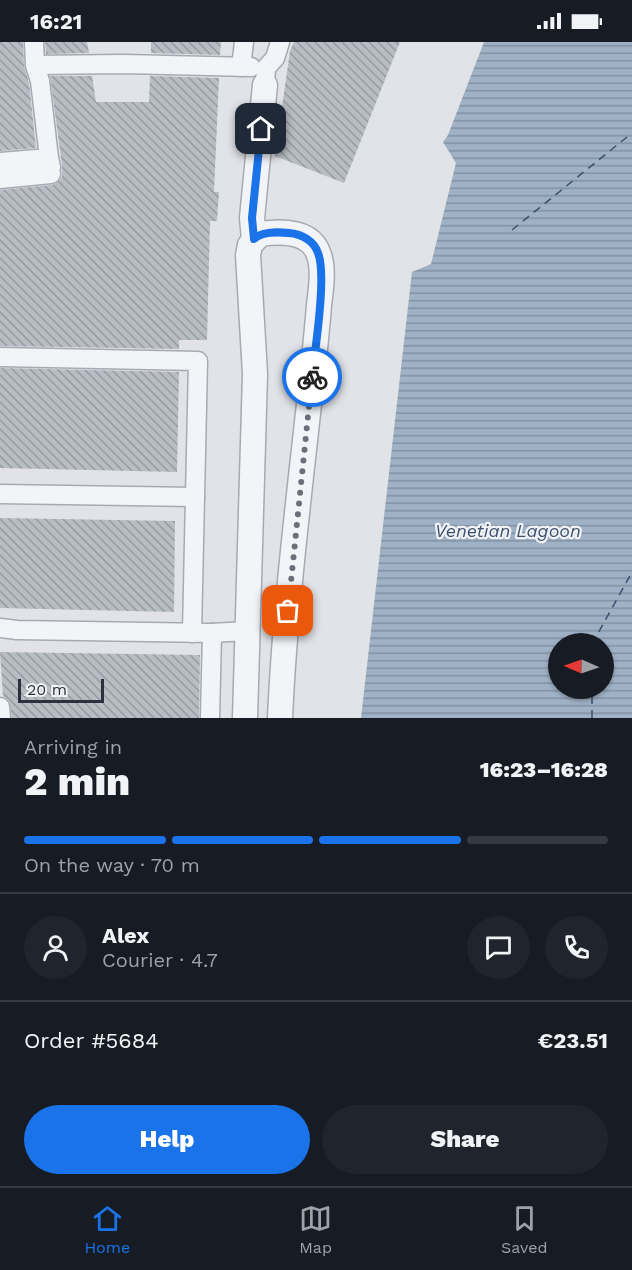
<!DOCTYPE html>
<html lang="en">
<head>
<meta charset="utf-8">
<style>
	:root { --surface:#171b24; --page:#20242c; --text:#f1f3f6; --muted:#9ea1a6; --line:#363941; --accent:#1a73e8 }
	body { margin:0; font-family:"Work Sans",sans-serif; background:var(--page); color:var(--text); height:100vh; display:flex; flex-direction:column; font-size:22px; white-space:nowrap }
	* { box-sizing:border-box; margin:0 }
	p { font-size:20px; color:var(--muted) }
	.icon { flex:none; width:33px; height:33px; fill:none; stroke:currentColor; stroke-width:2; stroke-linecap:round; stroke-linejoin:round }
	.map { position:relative; height:676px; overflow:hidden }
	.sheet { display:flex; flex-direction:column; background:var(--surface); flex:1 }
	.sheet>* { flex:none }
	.needle { width:39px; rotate:272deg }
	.controls { position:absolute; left:548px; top:591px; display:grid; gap:12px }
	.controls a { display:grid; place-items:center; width:66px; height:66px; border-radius:50%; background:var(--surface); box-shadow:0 2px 4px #0004; font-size:30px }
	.scale { position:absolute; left:18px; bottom:15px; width:86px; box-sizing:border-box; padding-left:6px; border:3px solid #2b313e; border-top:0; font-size:16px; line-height:21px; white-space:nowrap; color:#2b313e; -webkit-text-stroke:4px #f0f2f6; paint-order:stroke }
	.pin { position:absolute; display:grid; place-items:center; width:51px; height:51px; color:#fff; margin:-26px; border-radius:12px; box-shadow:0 3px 9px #0006 }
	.courier { position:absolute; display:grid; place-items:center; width:60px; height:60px; margin:-30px; border:4px solid #1a73e8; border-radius:50%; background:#fff; color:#222; box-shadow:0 2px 8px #0007 }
	.head em { font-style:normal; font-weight:800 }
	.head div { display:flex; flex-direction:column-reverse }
	.head { display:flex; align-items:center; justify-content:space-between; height:102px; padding:0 24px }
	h1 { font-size:39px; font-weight:800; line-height:45px }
	.bar { display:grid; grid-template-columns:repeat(4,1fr); gap:9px 6px; align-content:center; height:72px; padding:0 24px }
	.bar i { height:8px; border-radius:4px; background:var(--line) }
	.bar .selected { background:var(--accent) }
	.bar p { grid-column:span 4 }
	.line { display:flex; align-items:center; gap:15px; padding:0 24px; border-top:2px solid var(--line) }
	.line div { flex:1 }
	.round { display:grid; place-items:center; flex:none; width:63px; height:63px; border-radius:32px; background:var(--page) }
	.cta { display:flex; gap:12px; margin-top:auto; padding:12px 24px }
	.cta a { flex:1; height:69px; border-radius:36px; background:var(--accent); color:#fff; font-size:24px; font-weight:800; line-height:69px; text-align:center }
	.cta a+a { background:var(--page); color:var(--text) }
	.status { display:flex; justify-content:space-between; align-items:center; height:42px; padding:0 30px; background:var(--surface); direction:ltr }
	.status svg { height:16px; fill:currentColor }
	.tab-bar { display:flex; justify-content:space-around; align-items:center; height:84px; border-top:2px solid var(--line); background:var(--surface); font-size:16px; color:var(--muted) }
	.tab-bar a { display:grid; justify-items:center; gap:3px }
	.tab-bar .selected { color:var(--accent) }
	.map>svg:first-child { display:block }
	.water { fill:url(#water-rules); fill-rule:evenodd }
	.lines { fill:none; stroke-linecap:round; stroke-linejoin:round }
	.ferry { stroke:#39506e; stroke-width:1.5; stroke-dasharray:8 6; stroke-linecap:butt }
	.building { fill:url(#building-back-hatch) }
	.pedestrian-casing { stroke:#a7aab2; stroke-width:21 }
	.minor-casing { stroke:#a7aab2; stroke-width:27 }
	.pedestrian { stroke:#f3f4f7; stroke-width:18 }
	.minor { stroke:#f3f4f7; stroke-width:24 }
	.done { stroke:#6b6f7a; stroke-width:6; stroke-dasharray:0 10.8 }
	.route { stroke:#1a73e8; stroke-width:8 }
	.labels { text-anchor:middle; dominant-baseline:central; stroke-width:4.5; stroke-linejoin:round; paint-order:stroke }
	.water-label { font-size:18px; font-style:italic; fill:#39506e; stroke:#f0f2f6 }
</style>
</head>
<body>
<div class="status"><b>16:21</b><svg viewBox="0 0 49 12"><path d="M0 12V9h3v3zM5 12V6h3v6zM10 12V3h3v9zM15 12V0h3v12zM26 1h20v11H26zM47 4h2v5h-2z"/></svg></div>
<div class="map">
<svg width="632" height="676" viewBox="0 0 632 676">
	<defs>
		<pattern id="water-rules" width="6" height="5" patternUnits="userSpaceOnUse" patternTransform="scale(1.5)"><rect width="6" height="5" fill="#9fb1c5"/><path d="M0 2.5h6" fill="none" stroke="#8291a1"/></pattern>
		<pattern id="building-back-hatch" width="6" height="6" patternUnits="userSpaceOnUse" patternTransform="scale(1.5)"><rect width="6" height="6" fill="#b8bdc4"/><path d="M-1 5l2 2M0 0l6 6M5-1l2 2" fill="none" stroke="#969aa1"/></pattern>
	</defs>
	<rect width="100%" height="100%" fill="#e1e3e8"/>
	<path class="water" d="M484 0H632V676H361L412 230 431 222 456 121 443 100 448 93ZM558 602H603V646H558Z"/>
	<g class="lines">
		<g class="ferry">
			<polyline points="512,188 632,91"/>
			<polyline points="592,602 632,530"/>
			<polyline points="592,676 592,646"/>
		</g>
	</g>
	<g class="building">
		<polygon points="0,0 23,0 24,24 29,41 36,106 0,109"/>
		<polygon points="45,0 87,0 89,11 46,12"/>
		<polygon points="151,0 221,0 220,13 151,11"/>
		<polygon points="294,0 400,0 344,141 275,114 290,9"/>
		<polygon points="50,34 92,34 96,60 149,60 150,34 219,36 214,150 219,150 217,179 210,179 207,298 179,298 179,307 0,304 0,148 52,143 58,140 62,135 62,123"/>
		<polygon points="0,326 179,330 177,430 0,426"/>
		<polygon points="0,476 175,479 174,570 0,566"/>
		<polygon points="0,610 200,613 199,676 12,676 9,659 3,654"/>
	</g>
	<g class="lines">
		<g class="pedestrian-casing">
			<g id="pedestrian">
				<polyline points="34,0 35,23 40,39 49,116"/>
				<polyline points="35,23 124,22 251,25"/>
				<polyline points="241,25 244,0"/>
				<polyline points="265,43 266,26 275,16 280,0"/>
				<polyline points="0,120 49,116 51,125"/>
				<polyline points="0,137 51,132 50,128"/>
				<polyline points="0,315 198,319 192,591"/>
				<polyline points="0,452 195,455"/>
				<polyline points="0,586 17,588 212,591 246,589"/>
				<polyline points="0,665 1,676"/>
				<polyline points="210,676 212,591"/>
			</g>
		</g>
		<g class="minor-casing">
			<g id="minor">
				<polyline points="254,197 252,176 265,43"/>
				<path d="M245 676 255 332 248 213 250 203 260 192C281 189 311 188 319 213 324 228 321 247 319 263 317 290 314 317 311 344 299 455 285 565 280 676"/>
			</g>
		</g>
		<use href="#pedestrian" class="pedestrian"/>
		<use href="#minor" class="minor"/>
	</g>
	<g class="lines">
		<polyline class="done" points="288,569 312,335"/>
		<path class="route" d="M261 87 252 176 254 197C262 189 278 190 289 191 302 192 314 199 318 211 327 233 315 308 312 335"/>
	</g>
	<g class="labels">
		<g class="water-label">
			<text x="508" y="488">Venetian Lagoon</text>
		</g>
	</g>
</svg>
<div class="controls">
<a><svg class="needle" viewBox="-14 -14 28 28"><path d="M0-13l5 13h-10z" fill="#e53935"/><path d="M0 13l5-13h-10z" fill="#9ea1a6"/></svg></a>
</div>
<div class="scale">20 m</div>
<div class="pin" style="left:288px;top:569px;background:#ea580c"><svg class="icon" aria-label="bag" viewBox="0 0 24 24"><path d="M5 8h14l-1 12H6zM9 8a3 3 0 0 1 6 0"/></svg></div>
<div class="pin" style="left:261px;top:87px;background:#1f2937"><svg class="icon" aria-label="home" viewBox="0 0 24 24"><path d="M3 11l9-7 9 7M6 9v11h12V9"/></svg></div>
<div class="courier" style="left:312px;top:335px"><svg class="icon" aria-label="bike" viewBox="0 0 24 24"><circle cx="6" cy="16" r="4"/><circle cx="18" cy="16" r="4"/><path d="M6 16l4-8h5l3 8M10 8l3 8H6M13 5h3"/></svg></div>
</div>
<section class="sheet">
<div class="head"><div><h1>2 min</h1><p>Arriving in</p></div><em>16:23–16:28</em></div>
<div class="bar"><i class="selected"></i><i class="selected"></i><i class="selected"></i><i></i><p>On the way · 70 m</p></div>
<div class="line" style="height:108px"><a class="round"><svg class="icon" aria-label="person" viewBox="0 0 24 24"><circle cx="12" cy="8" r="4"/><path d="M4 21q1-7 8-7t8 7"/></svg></a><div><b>Alex</b><p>Courier · 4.7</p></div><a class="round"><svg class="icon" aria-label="chat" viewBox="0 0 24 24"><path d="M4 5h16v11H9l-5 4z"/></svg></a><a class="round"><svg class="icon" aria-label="phone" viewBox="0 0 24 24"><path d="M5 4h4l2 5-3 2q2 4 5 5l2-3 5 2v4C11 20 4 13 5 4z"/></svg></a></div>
<div class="line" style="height:78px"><div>Order #5684</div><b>€23.51</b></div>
<div class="cta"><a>Help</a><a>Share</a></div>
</section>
<nav class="tab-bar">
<a class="selected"><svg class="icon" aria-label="home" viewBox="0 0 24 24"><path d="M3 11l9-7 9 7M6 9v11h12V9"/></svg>Home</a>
<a><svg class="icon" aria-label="map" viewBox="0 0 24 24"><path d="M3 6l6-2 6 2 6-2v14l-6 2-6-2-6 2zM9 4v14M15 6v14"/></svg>Map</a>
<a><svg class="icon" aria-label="saved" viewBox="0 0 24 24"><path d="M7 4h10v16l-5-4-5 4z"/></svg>Saved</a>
</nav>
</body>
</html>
